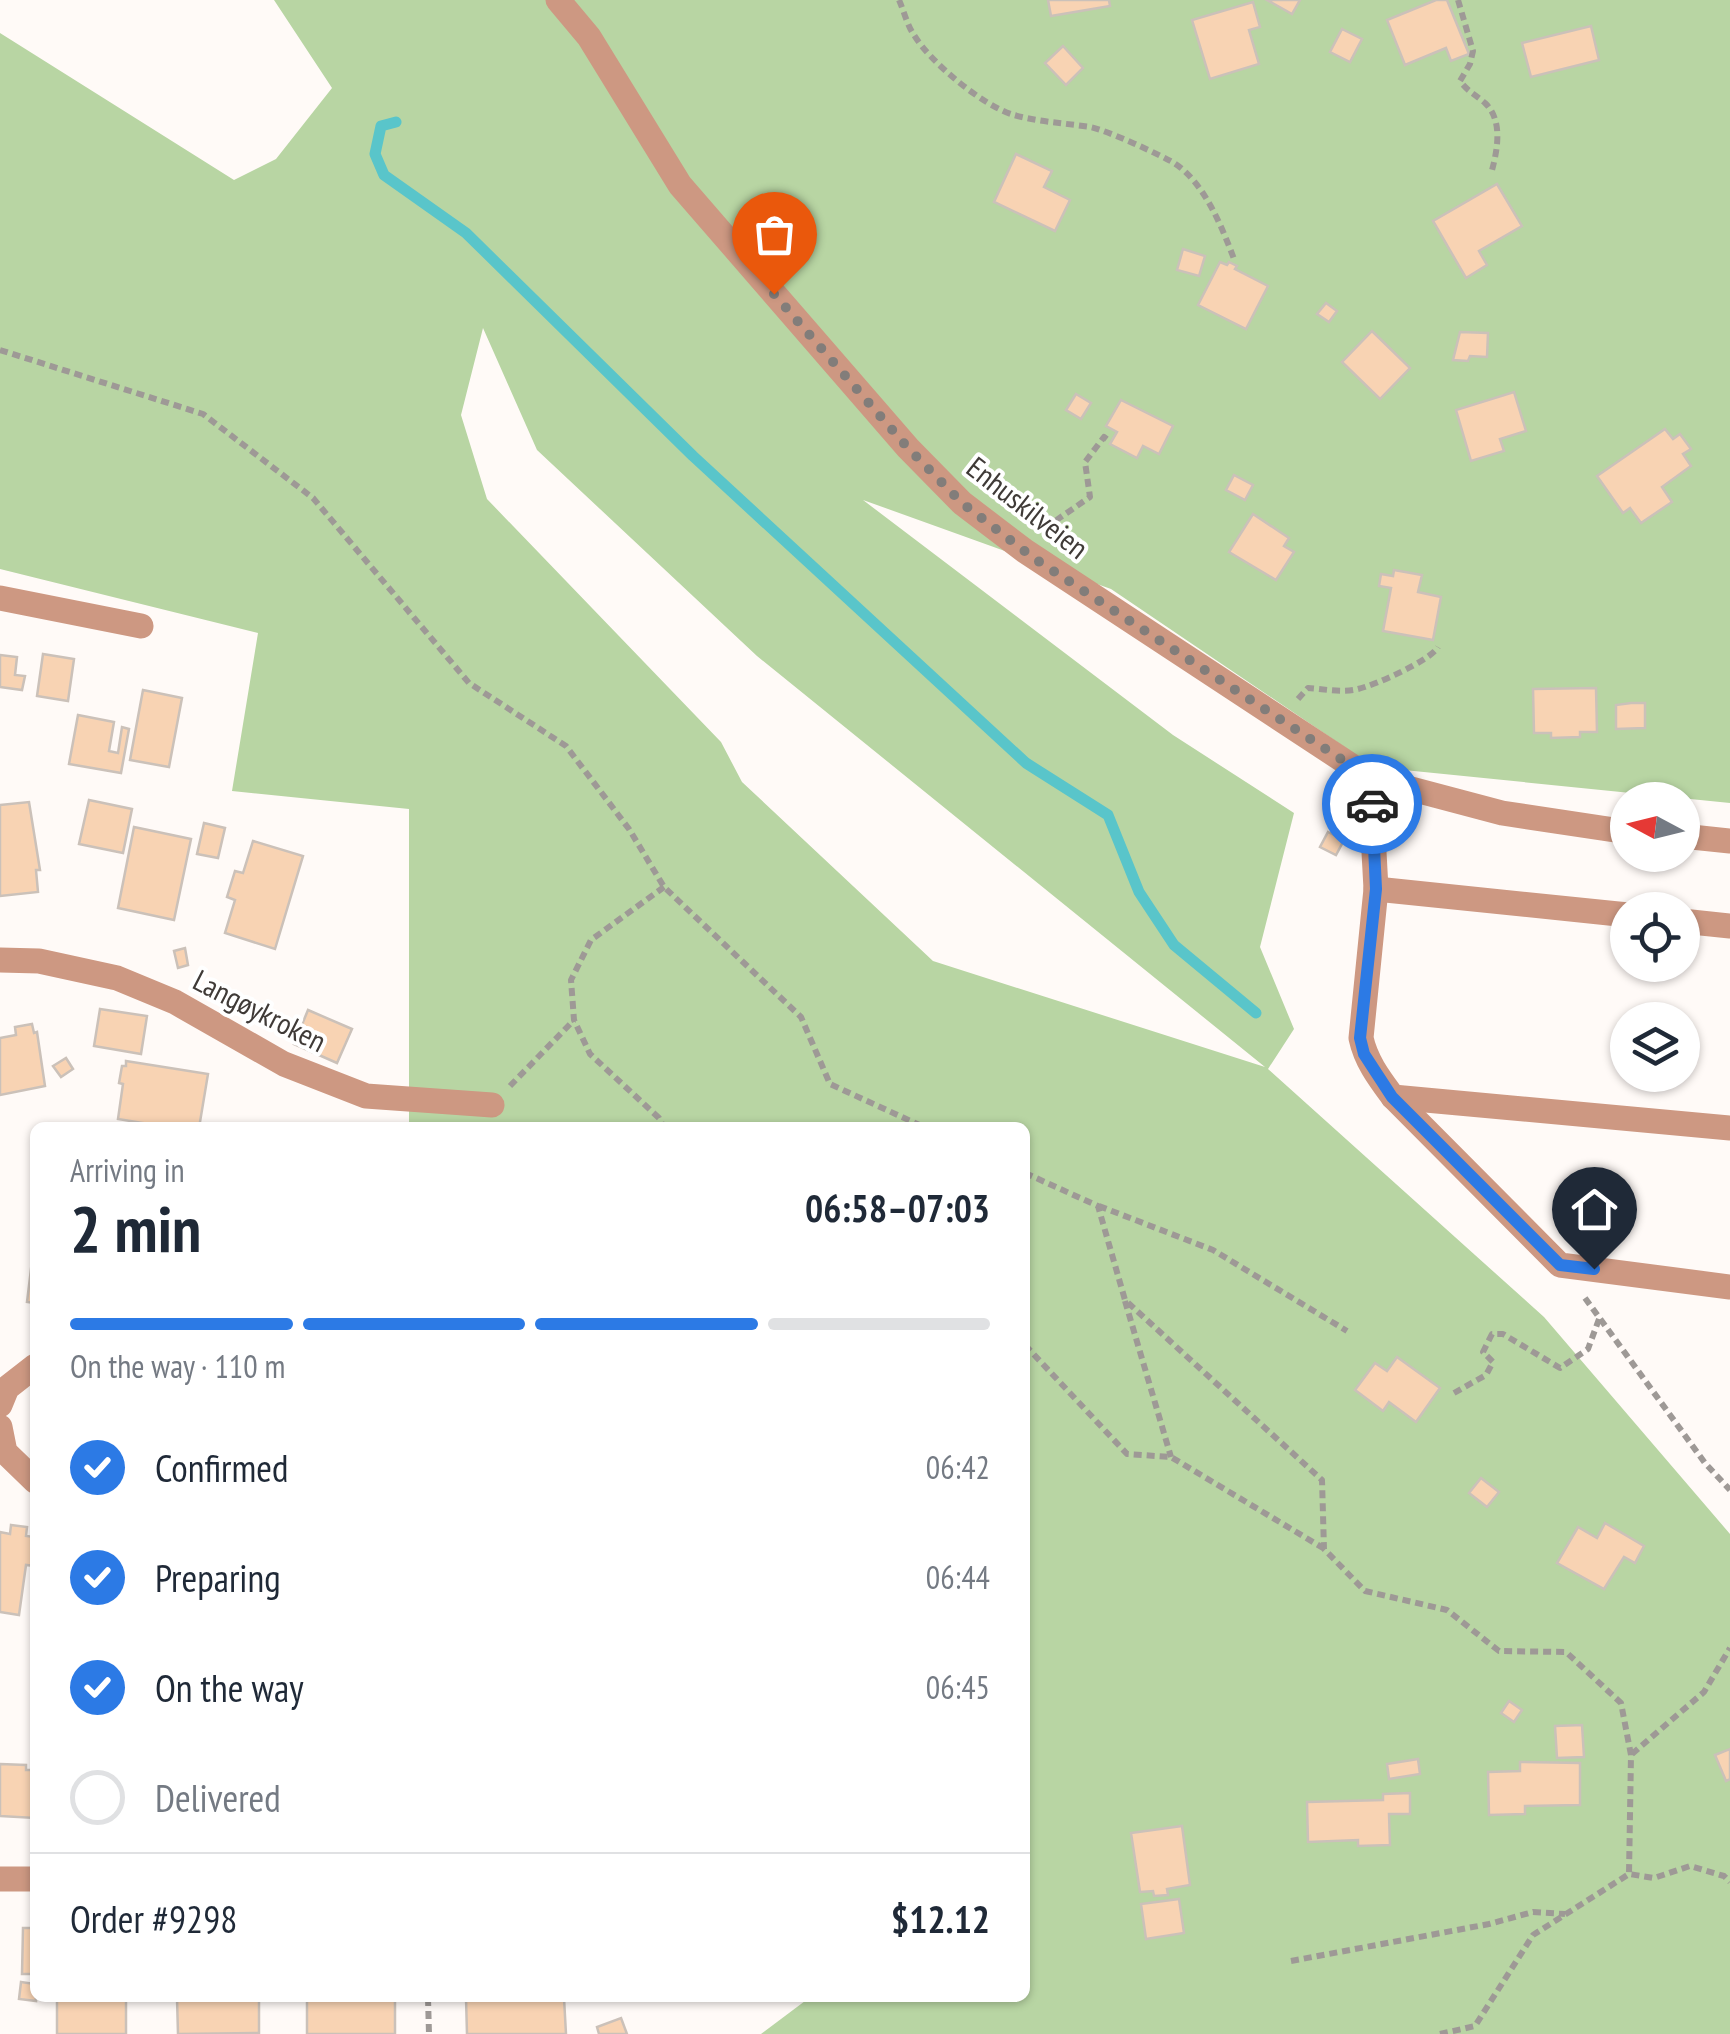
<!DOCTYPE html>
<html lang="en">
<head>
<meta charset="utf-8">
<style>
	:root { --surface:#fff; --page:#f2f2f3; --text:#1f2937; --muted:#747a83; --line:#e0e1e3; --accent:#2c7ae5 }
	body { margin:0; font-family:"PT Sans Narrow",sans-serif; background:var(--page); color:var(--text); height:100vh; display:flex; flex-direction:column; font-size:38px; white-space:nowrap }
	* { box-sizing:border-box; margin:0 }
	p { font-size:32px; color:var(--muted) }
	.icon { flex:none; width:55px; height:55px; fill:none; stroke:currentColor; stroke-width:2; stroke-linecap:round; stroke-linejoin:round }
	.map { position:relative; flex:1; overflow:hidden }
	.details { position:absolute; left:30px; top:1122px; width:1000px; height:880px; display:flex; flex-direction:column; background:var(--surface); border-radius:15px; box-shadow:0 2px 8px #0004 }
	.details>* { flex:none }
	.needle { width:65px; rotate:277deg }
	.fabs { position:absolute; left:1610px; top:782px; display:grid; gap:20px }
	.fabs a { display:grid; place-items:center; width:90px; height:90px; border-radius:50%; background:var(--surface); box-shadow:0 2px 8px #0004; font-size:50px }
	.pin { position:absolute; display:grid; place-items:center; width:85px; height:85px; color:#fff; margin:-102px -42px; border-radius:50% 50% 50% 0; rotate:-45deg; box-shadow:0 0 10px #0007 }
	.pin .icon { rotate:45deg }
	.courier { position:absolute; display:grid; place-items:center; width:100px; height:100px; margin:-50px; border:8px solid #2c7ae5; border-radius:50%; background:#fff; color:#222; box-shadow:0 2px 12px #0007 }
	.headline em { font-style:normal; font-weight:800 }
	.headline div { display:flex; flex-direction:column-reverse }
	.headline { display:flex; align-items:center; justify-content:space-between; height:170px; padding:0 40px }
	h1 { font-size:65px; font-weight:800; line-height:75px }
	.bar { display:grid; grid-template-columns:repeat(4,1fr); gap:15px 10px; align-content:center; height:120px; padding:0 40px }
	.bar i { height:12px; border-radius:8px; background:var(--line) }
	.bar .active { background:var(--accent) }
	.bar p { grid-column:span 4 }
	.line { display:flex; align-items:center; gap:25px; padding:0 40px; border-top:2px solid var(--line) }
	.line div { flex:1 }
	ol { padding:0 40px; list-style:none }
	li { display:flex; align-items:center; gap:30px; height:110px }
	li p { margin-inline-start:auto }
	li .icon { padding:10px; border-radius:50%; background:var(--accent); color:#fff; stroke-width:4 }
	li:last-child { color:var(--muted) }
	li i { width:55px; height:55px; border:5px solid var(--line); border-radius:50% }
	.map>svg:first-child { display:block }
	.green { fill:#b8d5a3; fill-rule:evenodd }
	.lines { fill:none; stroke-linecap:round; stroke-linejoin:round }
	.stream { stroke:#59c5ca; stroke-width:11 }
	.building { fill:#f8d3b3; stroke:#cbc1b9; stroke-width:2.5 }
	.path { stroke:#9e9996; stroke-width:6; stroke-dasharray:8 5; stroke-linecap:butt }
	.minor { stroke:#cd9882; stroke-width:25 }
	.done { stroke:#827d7a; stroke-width:10; stroke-dasharray:0 18 }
	.route { stroke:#2c7ae5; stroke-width:12 }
	.labels { text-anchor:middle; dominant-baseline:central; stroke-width:8; stroke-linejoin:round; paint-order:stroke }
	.street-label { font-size:30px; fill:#3f3a37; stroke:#fff }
</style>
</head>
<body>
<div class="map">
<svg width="1730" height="2034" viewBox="0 0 1730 2034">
	<rect width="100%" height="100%" fill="#fffaf7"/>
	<path class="green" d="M274 0H1730V803L1374 767 1111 589 863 500 1173 735 1294 813 1260 947 1294 1029 1268 1069 1544 1317 1730 1534V2034H761L809 1998H1025V1128L409 1127V809L232 791 258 633 0 569V33L234 180 276 159 332 88ZM483 328 537 450 757 656 1265 1067 933 961 742 782 721 742 487 499 461 415Z"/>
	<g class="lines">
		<polyline class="stream" points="396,122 381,126 375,154 384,175 466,233 693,456 1026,763 1108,815 1139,892 1174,945 1256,1013"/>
	</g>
	<g class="building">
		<polygon points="1048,0 1109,0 1110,6 1051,16"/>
		<polygon points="1267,0 1300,0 1292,14"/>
		<polygon points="1436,0 1447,0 1469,54 1451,61 1446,48 1405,65 1387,20"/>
		<polygon points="1253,2 1260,27 1249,30 1259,64 1210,79 1192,20"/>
		<polygon points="1591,26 1599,60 1531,77 1522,43"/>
		<polygon points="1342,29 1362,39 1350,62 1330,52"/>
		<polygon points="1063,46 1083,68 1066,85 1045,63"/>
		<polygon points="1016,154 1052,171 1044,187 1070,200 1055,231 994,202"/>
		<polygon points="1497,184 1522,226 1479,251 1487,265 1466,278 1433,221"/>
		<polygon points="1183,249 1205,256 1199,276 1177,270"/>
		<polygon points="1220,262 1227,265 1229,262 1237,266 1235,269 1268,286 1246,329 1198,305"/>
		<polygon points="1326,303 1337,311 1329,322 1317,314"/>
		<polygon points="1372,331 1410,368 1380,399 1342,362"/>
		<polygon points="1460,332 1488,333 1487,357 1470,356 1468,361 1453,360"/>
		<polygon points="1514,392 1526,431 1500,439 1504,451 1471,461 1456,410"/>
		<polygon points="1076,394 1091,403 1081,419 1066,410"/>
		<polygon points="1121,400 1173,426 1159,454 1143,446 1137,458 1110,444 1117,432 1106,426"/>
		<polygon points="1665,429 1673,439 1680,434 1691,449 1683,454 1691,466 1662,487 1672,502 1641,523 1630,508 1623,513 1597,476"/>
		<polygon points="1234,475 1253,485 1245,500 1226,490"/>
		<polygon points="1253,514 1289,538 1284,546 1294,552 1276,580 1229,552"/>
		<polygon points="1394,570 1422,575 1418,592 1441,597 1433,640 1383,631 1391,588 1379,586 1381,574 1393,576"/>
		<polygon points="43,654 74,659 68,701 37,696"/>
		<polygon points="0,655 17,657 15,675 25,676 22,690 0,687"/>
		<polygon points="1596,688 1597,732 1580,732 1580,737 1551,738 1551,733 1534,733 1533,689"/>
		<polygon points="143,690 182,698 169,767 130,760"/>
		<polygon points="1631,703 1645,703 1645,728 1616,729 1616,705"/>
		<polygon points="78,715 114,722 109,751 118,753 122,727 129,729 121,773 69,764"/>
		<polygon points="89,800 132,809 123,853 79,844"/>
		<polygon points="29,802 40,870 36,870 38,892 0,896 0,805"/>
		<polygon points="204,823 225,828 218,858 197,854"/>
		<polygon points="134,827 191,839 174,920 118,908"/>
		<polygon points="1328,832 1344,840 1336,855 1320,847"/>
		<polygon points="253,841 303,856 275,949 225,933 235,900 227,897 235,871 243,873"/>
		<polygon points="185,948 188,965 178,968 174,951"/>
		<polygon points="100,1009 147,1016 141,1054 94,1046"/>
		<polygon points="308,1010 352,1029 337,1063 294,1044"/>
		<polygon points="32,1024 34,1033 37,1032 45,1086 0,1095 0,1038 16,1035 15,1027"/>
		<polygon points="66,1058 73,1069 61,1077 53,1066"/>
		<polygon points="126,1061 208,1074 199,1128 173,1128 118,1119 123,1084 119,1083 122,1066 126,1066"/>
		<polygon points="35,1236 35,1303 27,1302"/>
		<polygon points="1397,1357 1440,1388 1416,1422 1389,1402 1383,1411 1355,1390 1375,1363 1387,1371"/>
		<polygon points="1481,1478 1499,1492 1487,1507 1469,1493"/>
		<polygon points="1605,1523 1644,1546 1635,1563 1624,1557 1604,1589 1557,1563 1578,1527 1597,1538"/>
		<polygon points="11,1525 27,1527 26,1536 35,1537 35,1566 26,1565 19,1615 0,1612 0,1532 10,1534"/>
		<polygon points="1509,1701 1522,1710 1514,1722 1501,1713"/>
		<polygon points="1582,1725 1584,1757 1557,1758 1555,1726"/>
		<polygon points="1730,1749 1730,1779 1726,1781 1715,1755"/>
		<polygon points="1418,1759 1420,1774 1389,1779 1387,1764"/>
		<polygon points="1520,1762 1580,1763 1580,1805 1525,1806 1525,1814 1489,1815 1488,1772 1520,1771"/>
		<polygon points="0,1764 26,1765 26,1770 35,1770 35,1818 0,1816"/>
		<polygon points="1410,1793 1410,1814 1389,1814 1390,1845 1358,1846 1358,1840 1308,1842 1307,1802 1383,1800 1383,1794"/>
		<polygon points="1182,1826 1190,1885 1167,1889 1168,1895 1154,1896 1153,1891 1140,1892 1131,1833"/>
		<polygon points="1179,1899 1184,1933 1146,1939 1141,1904"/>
		<polygon points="23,1928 35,1928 35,1974 22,1974"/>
		<polygon points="21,1982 35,1984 36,2001 19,1999"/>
		<rect x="57" y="1998" width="69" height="36"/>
		<polygon points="177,1998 259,1998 259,2033 178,2034"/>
		<rect x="307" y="1998" width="88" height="36"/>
		<polygon points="466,1998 564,1998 566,2034 467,2034"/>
		<polygon points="621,2018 627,2034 599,2034 597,2027"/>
	</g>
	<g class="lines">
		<g class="path">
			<path d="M899 0C904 11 907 25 914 35 931 63 983 106 1014 115 1039 122 1064 123 1090 127 1106 130 1159 154 1174 163 1204 182 1222 227 1234 259"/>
			<path d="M1458 0 1473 51 1470 64 1460 81C1467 91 1476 95 1485 103 1504 121 1497 152 1491 174"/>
			<polyline points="0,350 203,414 313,498 469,683 566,746 629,829 664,887 801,1017 830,1084 926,1128"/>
			<polyline points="1045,528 1090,497 1085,462 1104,437 1108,440"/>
			<path d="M1298 699 1308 688C1323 689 1343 693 1358 689 1375 685 1430 661 1438 647"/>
			<polyline points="664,887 591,940 571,980 574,1020 590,1054 659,1118 664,1128"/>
			<polyline points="510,1086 574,1020"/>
			<polyline points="1025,1173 1098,1206 1125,1300 1322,1480 1324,1549 1365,1591 1447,1610 1499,1651 1566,1652 1621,1703 1631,1755 1629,1874"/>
			<polyline points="1099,1206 1213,1250 1347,1331"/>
			<polyline points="1585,1298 1705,1463 1730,1490"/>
			<polyline points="1125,1301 1171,1457"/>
			<polyline points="1025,1345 1127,1454 1171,1457 1323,1548"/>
			<polyline points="1454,1393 1486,1375 1493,1362 1483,1352 1492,1334 1503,1334 1560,1368 1588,1349 1599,1319"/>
			<polyline points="1632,1754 1704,1692 1730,1648"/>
			<polyline points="1291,1961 1489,1924 1533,1912 1565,1914"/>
			<polyline points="428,1998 429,2034"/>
			<polyline points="1440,2034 1475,2026 1533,1935 1629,1874 1654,1878 1690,1866 1724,1876 1730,1882"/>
		</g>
		<g class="minor">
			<polyline points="558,0 589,37 680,185 908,448 962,503 1025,551 1370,778 1502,813 1628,832"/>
			<polyline points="0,598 141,626"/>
			<path d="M1370 778 1376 889 1361 1038C1366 1061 1379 1078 1393 1097L1560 1265 1730 1287"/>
			<polyline points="1682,836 1730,841"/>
			<polyline points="1376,889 1628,915"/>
			<polyline points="1682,921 1730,926"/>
			<polyline points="0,960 39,961 117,978 175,1002 284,1064 366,1096 492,1105"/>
			<polyline points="1393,1097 1730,1128"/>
			<polyline points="0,1405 7,1388 35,1366"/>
			<polyline points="0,1427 5,1452 35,1481"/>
			<polyline points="0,1879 35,1879"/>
		</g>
	</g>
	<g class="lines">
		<polyline class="done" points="774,294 908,448 962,503 1035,559 1370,778 1372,804"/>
		<polyline class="route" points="1372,804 1376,889 1360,1038 1364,1054 1392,1097 1560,1265 1594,1269"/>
	</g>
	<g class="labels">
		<g class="street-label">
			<text transform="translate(1028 507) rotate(38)">Enhuskilveien</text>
			<text transform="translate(260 1010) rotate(27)">Langøykroken</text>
		</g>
	</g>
</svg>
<div class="fabs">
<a><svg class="needle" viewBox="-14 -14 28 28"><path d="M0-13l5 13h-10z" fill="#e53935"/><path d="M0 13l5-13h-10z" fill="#747a83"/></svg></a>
<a><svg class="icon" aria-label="locate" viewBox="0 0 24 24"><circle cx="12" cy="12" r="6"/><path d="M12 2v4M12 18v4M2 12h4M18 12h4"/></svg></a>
<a><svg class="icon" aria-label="layers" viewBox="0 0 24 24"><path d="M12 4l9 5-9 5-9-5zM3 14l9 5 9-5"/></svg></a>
</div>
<div class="pin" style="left:774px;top:294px;background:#ea580c"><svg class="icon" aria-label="bag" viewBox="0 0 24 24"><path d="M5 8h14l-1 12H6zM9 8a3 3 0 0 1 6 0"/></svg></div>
<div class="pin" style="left:1594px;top:1269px;background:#1f2937"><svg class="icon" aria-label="home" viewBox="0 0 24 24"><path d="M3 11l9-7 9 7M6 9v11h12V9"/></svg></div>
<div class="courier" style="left:1372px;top:804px"><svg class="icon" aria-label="car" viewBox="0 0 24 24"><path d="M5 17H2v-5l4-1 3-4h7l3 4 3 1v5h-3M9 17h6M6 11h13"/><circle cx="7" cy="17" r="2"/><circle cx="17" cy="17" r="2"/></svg></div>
<section class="details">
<div class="headline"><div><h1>2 min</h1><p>Arriving in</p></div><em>06:58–07:03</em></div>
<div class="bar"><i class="active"></i><i class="active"></i><i class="active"></i><i></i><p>On the way · 110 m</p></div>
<ol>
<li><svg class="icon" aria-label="check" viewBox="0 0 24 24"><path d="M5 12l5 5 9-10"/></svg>Confirmed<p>06:42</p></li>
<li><svg class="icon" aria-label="check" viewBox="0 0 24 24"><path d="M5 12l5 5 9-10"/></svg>Preparing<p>06:44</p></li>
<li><svg class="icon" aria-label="check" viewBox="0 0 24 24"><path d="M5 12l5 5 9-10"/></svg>On the way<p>06:45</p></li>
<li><i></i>Delivered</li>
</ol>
<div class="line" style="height:130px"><div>Order #9298</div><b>$12.12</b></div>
</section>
</div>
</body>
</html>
